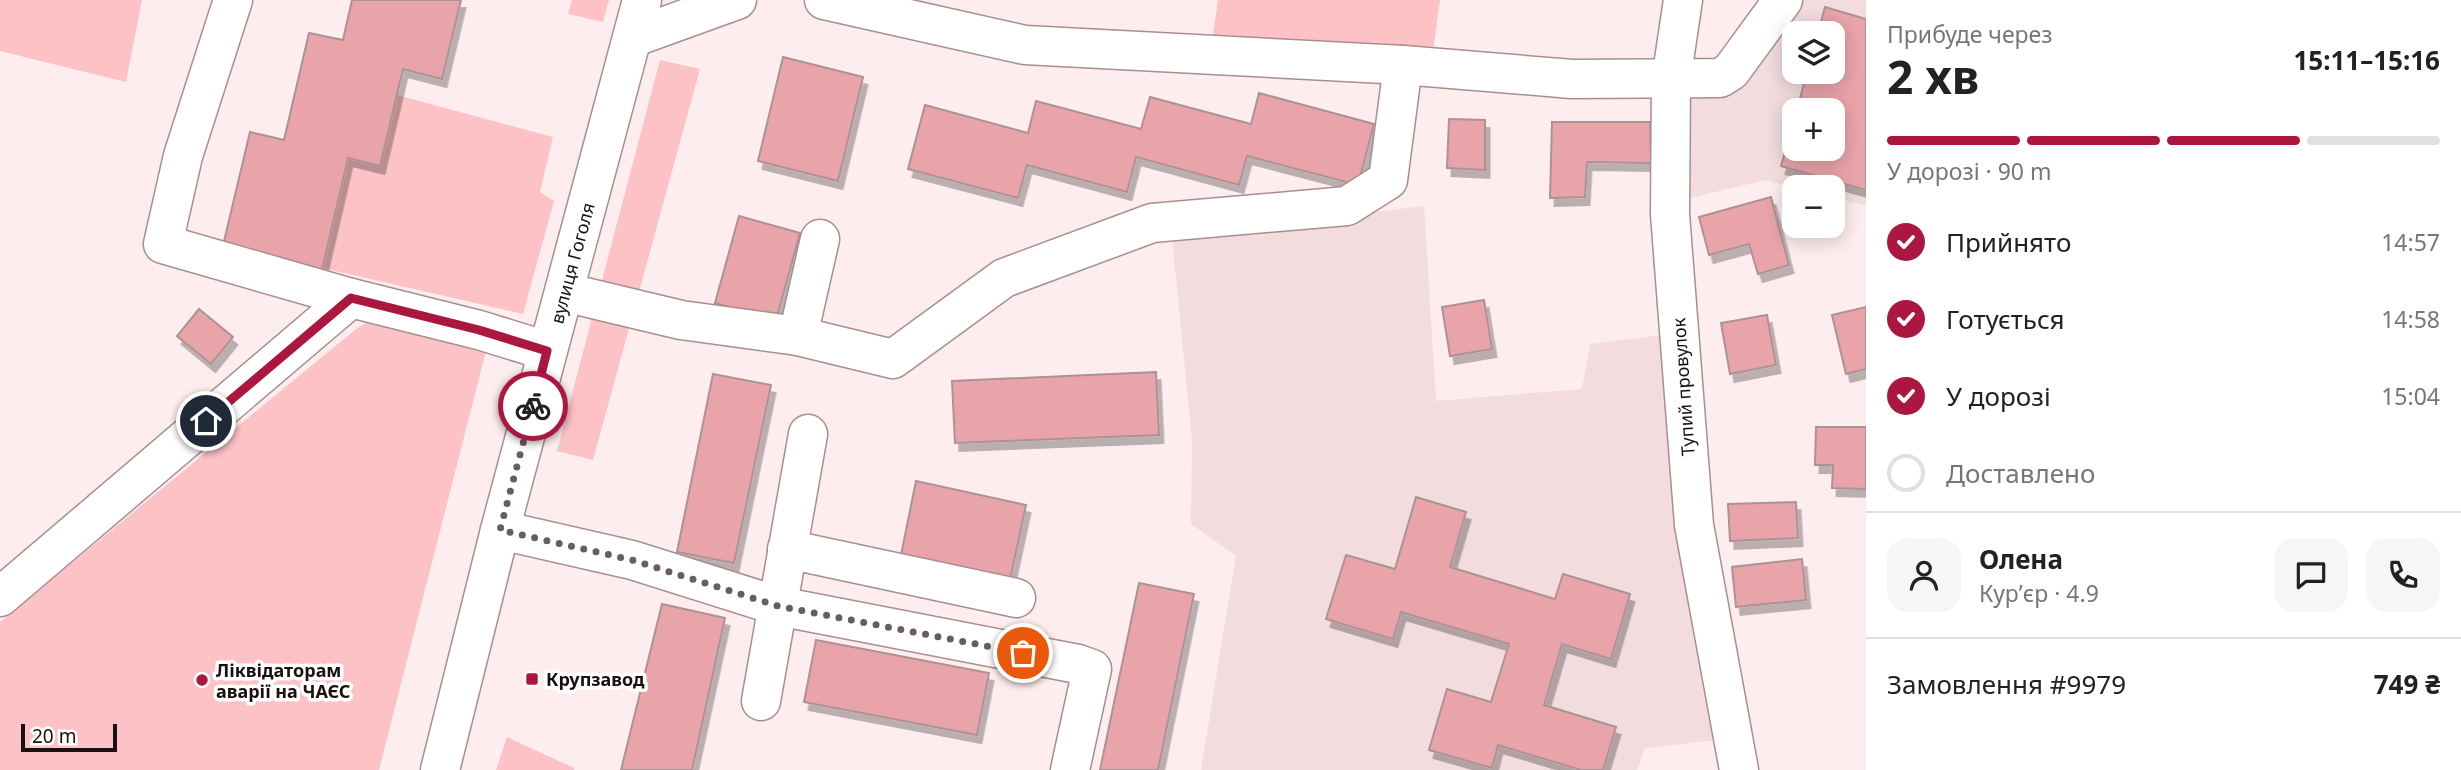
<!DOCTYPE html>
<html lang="uk">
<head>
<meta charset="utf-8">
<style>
	:root { --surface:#fff; --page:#f6f6f6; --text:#222; --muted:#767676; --line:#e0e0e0; --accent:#ac1740 }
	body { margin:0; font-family:"Noto Sans",sans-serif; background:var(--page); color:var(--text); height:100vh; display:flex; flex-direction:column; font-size:26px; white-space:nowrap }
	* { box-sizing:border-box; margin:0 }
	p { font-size:23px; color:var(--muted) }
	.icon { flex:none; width:38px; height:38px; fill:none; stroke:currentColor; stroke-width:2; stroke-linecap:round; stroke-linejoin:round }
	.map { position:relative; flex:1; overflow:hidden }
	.panel { display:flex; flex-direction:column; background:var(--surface); width:595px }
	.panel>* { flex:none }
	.fabs { position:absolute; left:1782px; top:21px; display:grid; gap:14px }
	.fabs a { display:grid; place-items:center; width:63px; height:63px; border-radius:14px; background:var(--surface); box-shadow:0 4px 18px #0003; font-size:35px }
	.scale { position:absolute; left:21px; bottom:18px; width:96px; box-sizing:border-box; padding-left:7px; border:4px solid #191011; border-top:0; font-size:19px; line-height:24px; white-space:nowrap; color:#191011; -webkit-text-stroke:5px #fff; paint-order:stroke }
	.pin { position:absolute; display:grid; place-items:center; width:60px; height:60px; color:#fff; margin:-30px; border:4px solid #fff; border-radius:50%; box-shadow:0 2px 7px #0007 }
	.courier { position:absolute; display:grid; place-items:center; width:70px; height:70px; margin:-35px; border:5px solid #ac1740; border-radius:50%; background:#fff; color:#222; box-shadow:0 2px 9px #0007 }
	.head em { font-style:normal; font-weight:700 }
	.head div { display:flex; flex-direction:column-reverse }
	.head { display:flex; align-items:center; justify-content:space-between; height:119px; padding:0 21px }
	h1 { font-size:46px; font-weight:700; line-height:52px }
	.bar { display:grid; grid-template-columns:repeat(4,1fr); gap:10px 7px; align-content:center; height:84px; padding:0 21px }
	.bar i { height:9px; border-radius:5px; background:var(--line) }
	.bar .current { background:var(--accent) }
	.bar p { grid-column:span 4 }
	.line { display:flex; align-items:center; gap:18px; padding:0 21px; border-top:2px solid var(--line) }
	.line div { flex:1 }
	.round { display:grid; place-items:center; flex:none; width:74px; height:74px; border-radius:21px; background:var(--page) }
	ol { padding:0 21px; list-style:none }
	li { display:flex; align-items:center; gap:21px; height:77px }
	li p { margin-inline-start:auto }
	li .icon { padding:7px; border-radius:50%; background:var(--accent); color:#fff; stroke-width:4 }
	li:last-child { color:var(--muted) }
	li i { width:38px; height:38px; border:4px solid var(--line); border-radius:50% }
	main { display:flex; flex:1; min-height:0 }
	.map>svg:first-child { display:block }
	.built { fill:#f2dcdd; fill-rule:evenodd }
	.green { fill:#fcc2c6 }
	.building { fill:#e9a4aa; stroke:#ac9294; stroke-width:2; filter:url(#shadow) }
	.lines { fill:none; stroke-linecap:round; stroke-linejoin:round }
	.minor-casing { stroke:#a88e90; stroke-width:41 }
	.minor { stroke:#fff; stroke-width:38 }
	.done { stroke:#695d5e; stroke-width:7; stroke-dasharray:0 12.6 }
	.route { stroke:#ac1740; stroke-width:9 }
	.poi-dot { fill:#ac1740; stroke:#fff; stroke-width:2.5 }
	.labels { text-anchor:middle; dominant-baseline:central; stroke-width:7; stroke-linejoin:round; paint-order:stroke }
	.street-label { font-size:18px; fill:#191011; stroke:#fff }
	.poi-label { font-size:18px; font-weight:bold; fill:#191011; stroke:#fff; text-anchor:start }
</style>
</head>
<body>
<main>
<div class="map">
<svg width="1866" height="770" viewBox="0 0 1866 770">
	<defs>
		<filter id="shadow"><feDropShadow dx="4.5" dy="8" stdDeviation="0" flood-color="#0004"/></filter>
	</defs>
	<rect width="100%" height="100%" fill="#feedee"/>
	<g class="built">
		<path d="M1767 0H1866V206L1832 197V187L1794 188 1766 180 1681 200 1686 73 1720 62ZM1794 33H1832V72H1794ZM1794 110H1832V149H1794Z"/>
		<polygon points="1424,206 1436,401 1582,389 1590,344 1670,334 1717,740 1645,748 1637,770 1201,770 1236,556 1191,524 1192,441 1172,237"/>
	</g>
	<g class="green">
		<polygon points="0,0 142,0 126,82 0,51"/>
		<polygon points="572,0 609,0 603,22 568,14"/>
		<polygon points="1218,0 1440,0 1433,51 1212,41"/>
		<polygon points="660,60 700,69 593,460 557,451"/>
		<polygon points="397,95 553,137 540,192 554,201 523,314 322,268 348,158 380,165"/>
		<polygon points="381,313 487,347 379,770 0,770 0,622 356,329"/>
		<polygon points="507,737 574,768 574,770 496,770"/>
	</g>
	<g class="building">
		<polygon points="352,0 461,0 442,79 403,69 380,166 348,158 320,278 221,254 250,132 284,140 309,33 343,40"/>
		<polygon points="1825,7 1866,19 1866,190 1781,166 1794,121 1794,149 1832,149 1832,110 1797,110 1807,72 1832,72 1832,33 1818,33"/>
		<polygon points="783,57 863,77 838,181 758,161"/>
		<polygon points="1259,93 1374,124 1358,185 1247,156 1239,185 1136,157 1127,192 1027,165 1018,198 908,169 925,105 1028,133 1036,101 1141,129 1150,97 1251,124"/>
		<polygon points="1449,119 1485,120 1485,170 1447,168"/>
		<polygon points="1552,122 1650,122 1651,163 1587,162 1585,197 1550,198"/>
		<polygon points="1771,197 1789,265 1758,274 1749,244 1709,255 1699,217"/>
		<polygon points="739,216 800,233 776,320 715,303"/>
		<polygon points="1484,300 1492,349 1450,356 1442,307"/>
		<polygon points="1866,307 1866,369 1846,374 1832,315"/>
		<polygon points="199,309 233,337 211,364 177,336"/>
		<polygon points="1767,315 1776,365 1730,374 1721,323"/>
		<polygon points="1156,372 1159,435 955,443 952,381"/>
		<polygon points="713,374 771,385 734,563 677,552"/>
		<polygon points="1816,427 1866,427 1866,489 1832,488 1833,465 1815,465"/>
		<polygon points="916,481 1026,505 1009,584 900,560"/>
		<polygon points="1416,497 1466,512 1450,567 1555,599 1563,574 1630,594 1611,659 1562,644 1544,705 1616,727 1603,770 1581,770 1498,745 1492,768 1429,750 1447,689 1491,702 1509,644 1401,612 1393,639 1326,619 1346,555 1395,569"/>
		<polygon points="1796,502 1798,538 1730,541 1728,504"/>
		<polygon points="1802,559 1806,600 1736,607 1732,567"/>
		<polygon points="1139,583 1194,594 1158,770 1100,770"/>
		<polygon points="662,604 725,618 692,770 621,770"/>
		<polygon points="816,640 989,673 977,735 804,702"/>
	</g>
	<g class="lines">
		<g class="minor-casing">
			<g id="minor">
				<polyline points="233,0 183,156 163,244 351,298"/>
				<polyline points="824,0 1025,45 1403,65 1572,79 1720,78 1731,71 1783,0"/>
				<polyline points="1683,0 1671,80 1670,214 1694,525 1739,770"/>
				<polyline points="632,38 737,0"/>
				<polyline points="564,292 681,320 798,336 893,359 1004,278 1152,223 1347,206 1388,180 1403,65"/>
				<polyline points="798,336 820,239"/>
				<polyline points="500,530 632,560 778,606 1078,664 1092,669 1070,770"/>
				<polyline points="787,549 1016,598"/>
				<polyline points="0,597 351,298 479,330 547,351"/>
				<polyline points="761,701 808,434"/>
				<polyline points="440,770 500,530 642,0"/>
			</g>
		</g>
		<use href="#minor" class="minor"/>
	</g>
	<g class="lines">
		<polyline class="done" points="533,406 500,530 632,560 778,606 1023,653"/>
		<polyline class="route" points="206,421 351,298 479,330 547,351 533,406"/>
	</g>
	<g class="poi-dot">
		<rect x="525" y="672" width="14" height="14" rx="3.5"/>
		<circle cx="202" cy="680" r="7"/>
	</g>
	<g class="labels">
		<g class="street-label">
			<text transform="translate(572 263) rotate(-75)">вулиця Гоголя</text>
			<text transform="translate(1683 387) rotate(-94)">Тупий провулок</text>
		</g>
		<g class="poi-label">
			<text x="216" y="670">Ліквідаторам<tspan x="216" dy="21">аварії на ЧАЄС</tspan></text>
			<text x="546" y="679">Крупзавод</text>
		</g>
	</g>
</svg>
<div class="fabs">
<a><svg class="icon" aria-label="layers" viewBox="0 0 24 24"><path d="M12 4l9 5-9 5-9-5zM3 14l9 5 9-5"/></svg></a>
<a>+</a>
<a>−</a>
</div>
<div class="scale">20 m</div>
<div class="pin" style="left:1023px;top:653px;background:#ea580c"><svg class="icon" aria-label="bag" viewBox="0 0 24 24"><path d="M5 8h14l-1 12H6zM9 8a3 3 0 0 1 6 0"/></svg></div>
<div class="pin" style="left:206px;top:421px;background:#1f2937"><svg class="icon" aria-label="home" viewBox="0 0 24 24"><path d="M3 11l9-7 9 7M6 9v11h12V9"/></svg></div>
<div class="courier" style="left:533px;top:406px"><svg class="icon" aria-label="bike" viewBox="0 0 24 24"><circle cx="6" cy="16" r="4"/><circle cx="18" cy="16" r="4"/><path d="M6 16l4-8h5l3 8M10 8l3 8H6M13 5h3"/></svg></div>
</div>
<section class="panel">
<div class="head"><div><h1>2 хв</h1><p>Прибуде через</p></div><em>15:11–15:16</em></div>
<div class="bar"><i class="current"></i><i class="current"></i><i class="current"></i><i></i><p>У дорозі · 90 m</p></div>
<ol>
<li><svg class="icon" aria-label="check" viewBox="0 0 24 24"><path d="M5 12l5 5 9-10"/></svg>Прийнято<p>14:57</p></li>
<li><svg class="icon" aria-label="check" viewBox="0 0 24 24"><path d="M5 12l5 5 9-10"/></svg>Готується<p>14:58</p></li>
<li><svg class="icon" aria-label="check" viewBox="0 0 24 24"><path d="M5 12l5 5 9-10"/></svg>У дорозі<p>15:04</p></li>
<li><i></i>Доставлено</li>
</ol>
<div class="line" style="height:126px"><a class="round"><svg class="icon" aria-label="person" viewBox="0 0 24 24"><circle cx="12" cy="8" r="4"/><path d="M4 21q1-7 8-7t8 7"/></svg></a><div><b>Олена</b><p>Кур’єр · 4.9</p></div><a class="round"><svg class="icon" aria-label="chat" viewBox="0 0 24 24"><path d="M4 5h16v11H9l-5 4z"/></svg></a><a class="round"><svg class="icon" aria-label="phone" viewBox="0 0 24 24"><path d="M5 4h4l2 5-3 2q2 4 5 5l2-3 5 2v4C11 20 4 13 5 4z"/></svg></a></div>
<div class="line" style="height:91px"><div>Замовлення #9979</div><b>749 ₴</b></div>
</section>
</main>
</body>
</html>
